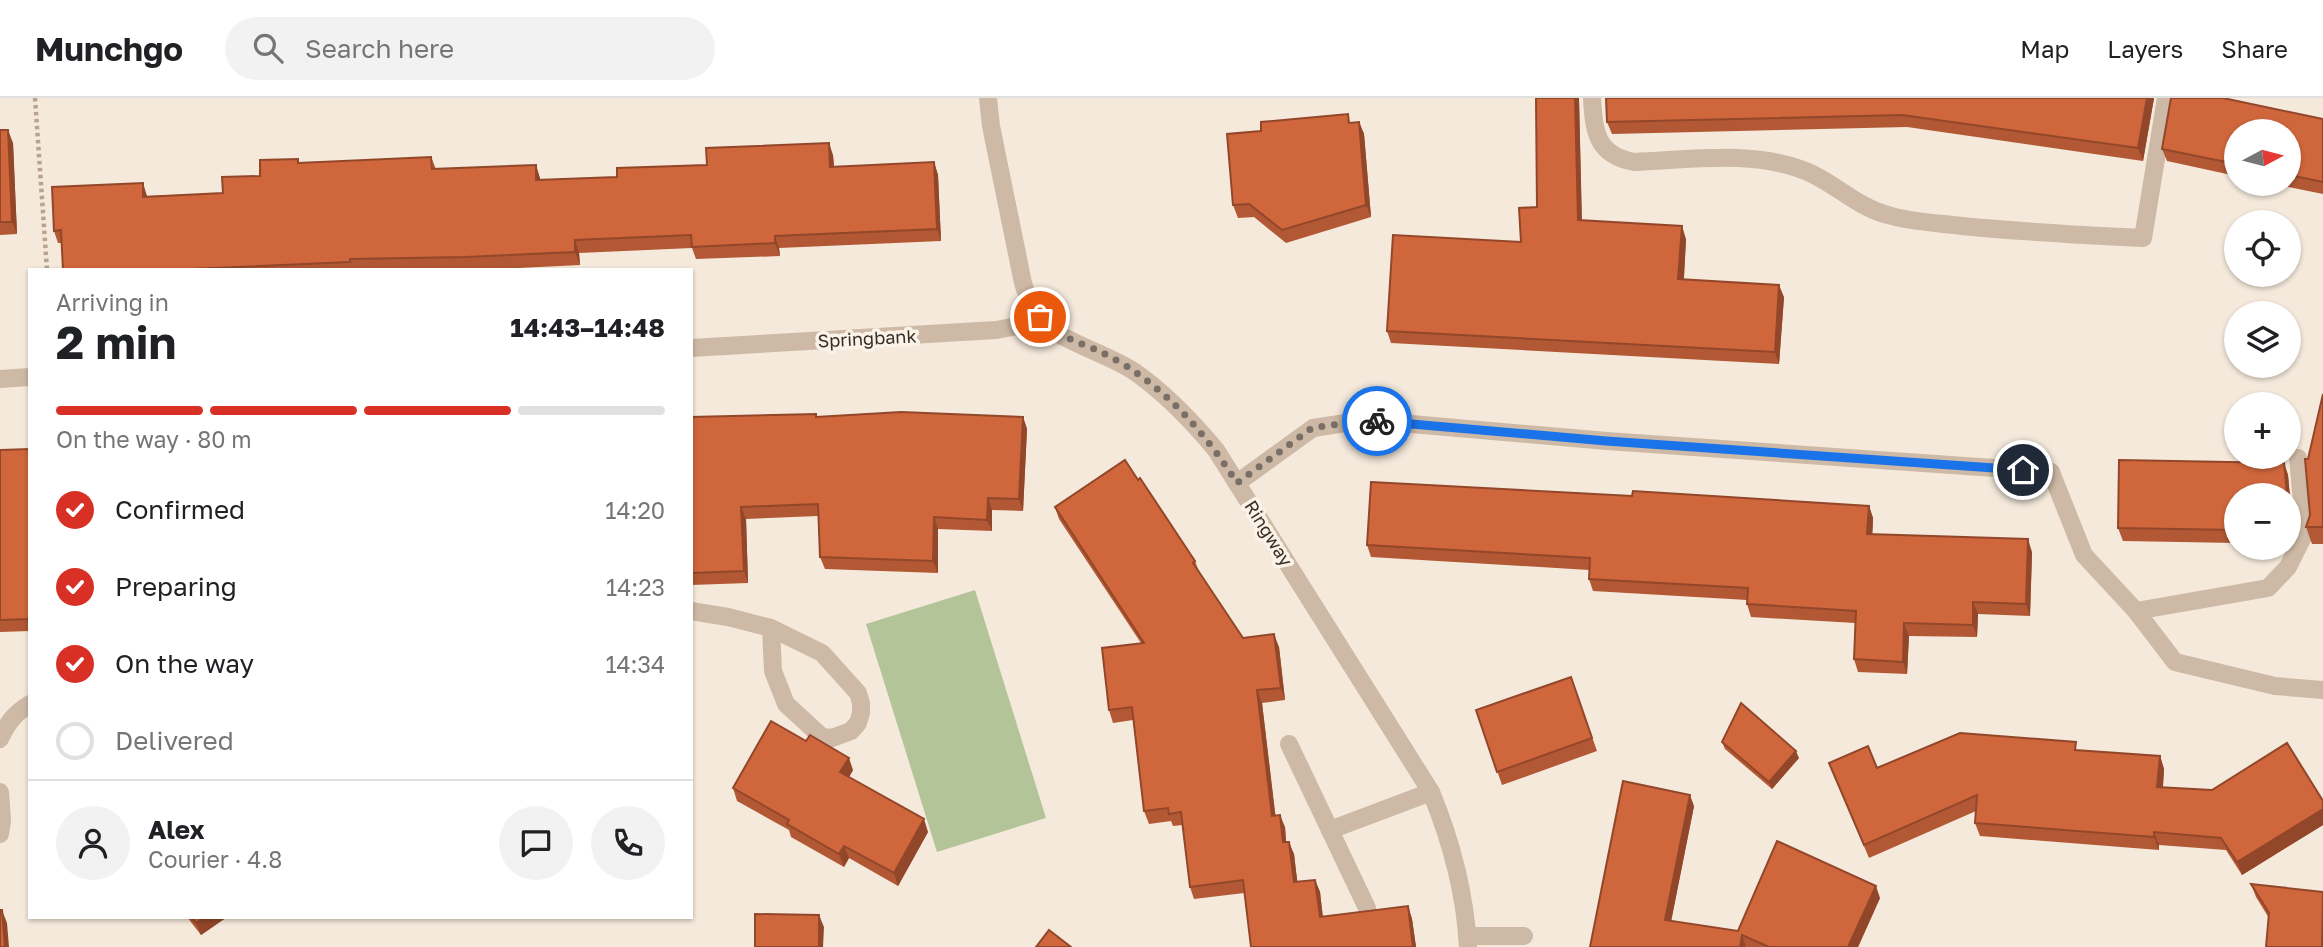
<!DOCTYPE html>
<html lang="en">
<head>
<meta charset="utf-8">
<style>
	:root { --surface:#fff; --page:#f2f2f2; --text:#202124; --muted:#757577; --line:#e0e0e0; --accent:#d93025 }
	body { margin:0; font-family:"Golos Text",sans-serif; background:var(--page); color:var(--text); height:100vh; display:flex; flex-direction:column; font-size:26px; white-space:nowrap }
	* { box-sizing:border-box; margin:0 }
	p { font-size:23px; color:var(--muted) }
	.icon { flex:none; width:38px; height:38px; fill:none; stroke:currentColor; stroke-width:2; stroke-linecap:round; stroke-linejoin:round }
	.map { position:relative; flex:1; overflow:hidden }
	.sheet { position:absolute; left:28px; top:170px; width:665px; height:651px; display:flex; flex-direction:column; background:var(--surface); border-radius:0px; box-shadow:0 2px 5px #0004 }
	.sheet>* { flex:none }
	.needle { width:46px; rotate:83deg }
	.tools { position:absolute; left:2224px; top:21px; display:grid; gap:14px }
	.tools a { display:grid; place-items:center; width:77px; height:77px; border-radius:50%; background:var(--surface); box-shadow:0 2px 5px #0004; font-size:35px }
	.pin { position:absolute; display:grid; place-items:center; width:60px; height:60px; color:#fff; margin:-30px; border:4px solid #fff; border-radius:50%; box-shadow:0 2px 7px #0007 }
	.courier { position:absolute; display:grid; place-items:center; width:70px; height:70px; margin:-35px; border:5px solid #1a73e8; border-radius:50%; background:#fff; color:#222; box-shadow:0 2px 9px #0007 }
	.summary em { font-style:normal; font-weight:700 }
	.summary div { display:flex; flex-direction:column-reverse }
	.summary { display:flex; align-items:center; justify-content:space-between; height:119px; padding:0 28px }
	h1 { font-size:46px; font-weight:700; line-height:52px }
	.bar { display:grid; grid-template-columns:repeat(4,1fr); gap:10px 7px; align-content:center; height:84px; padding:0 28px }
	.bar i { height:9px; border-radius:5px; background:var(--line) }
	.bar .on { background:var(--accent) }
	.bar p { grid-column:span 4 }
	.line { display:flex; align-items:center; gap:18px; padding:0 28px; border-top:2px solid var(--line) }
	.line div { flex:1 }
	.round { display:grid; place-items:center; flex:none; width:74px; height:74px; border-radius:37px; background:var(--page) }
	ol { padding:0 28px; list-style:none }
	li { display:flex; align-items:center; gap:21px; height:77px }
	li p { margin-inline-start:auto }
	li .icon { padding:7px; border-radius:50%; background:var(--accent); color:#fff; stroke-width:4 }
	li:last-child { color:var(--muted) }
	li i { width:38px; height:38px; border:4px solid var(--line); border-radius:50% }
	header { display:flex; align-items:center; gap:42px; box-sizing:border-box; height:98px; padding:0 35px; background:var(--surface); border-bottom:2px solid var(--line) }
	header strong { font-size:33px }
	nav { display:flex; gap:38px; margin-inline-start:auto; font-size:24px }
	.search { width:490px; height:63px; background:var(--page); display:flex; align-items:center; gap:18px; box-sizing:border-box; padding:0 24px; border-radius:38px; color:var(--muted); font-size:26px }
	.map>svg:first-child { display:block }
	.garden { fill:#b4c499 }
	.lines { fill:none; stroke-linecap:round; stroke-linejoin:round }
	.path { stroke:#b9a38f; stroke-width:4.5; stroke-dasharray:3.5 3.5; stroke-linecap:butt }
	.lane { stroke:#cdb9a5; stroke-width:18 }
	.street { stroke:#cdb9a5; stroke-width:18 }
	.wall { fill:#b35834 }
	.shaded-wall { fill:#92472a }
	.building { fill:#d0663c; stroke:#92472a; stroke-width:2 }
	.done { stroke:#7a6f66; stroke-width:7; stroke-dasharray:0 12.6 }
	.route { stroke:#1a73e8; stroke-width:9 }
	.labels { text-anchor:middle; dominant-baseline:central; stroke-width:7; stroke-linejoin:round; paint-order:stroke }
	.street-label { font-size:18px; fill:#382d27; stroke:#fbf3e7 }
</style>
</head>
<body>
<header>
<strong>Munchgo</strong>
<div class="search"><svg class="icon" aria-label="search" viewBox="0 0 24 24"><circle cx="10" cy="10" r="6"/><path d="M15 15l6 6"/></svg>Search here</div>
<nav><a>Map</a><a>Layers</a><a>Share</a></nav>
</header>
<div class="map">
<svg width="2323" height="849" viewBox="0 0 2323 849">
	<rect width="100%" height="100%" fill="#f4e9db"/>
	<polygon class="garden" points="975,492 1046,720 937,754 866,526"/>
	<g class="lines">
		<polyline class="path" points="35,0 47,172"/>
		<g class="lane">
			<path d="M1592 0C1594 33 1596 57 1634 64 1689 62 1751 52 1803 72 1833 83 1856 109 1888 117 1911 124 1937 125 1962 128 2022 134 2082 137 2143 140L2166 0"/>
			<polyline points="2051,374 2084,457 2136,513 2175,564 2275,588 2323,592"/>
			<polyline points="2136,513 2268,490 2288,469 2305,435 2298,360"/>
			<polyline points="1289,646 1367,810"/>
			<polyline points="1330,732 1431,694"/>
		</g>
		<g class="street">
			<path d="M988 0 991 28 1023 185C1028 200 1033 216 1045 226 1068 246 1108 256 1135 274 1166 296 1192 323 1216 352L1431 694C1452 745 1465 794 1468 849"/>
			<polyline points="691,250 996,232 1017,228 1040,219"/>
			<polyline points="0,281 30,279"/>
			<polyline points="1237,385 1313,330 1365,322 1607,343 2051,374"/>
			<polyline points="691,513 728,519 771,530 822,555 858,595 861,605 861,615 858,625 851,633 832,640 822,639 786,606 773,573 771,530"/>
			<path d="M0 641C7 625 15 615 30 606"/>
			<polyline points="0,694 2,723 0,736"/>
			<polyline points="1467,838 1524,838"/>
		</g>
	</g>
	<g class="wall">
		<polygon points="1536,0 1579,0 1582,123 1686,141 1684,181 1784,199 1779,266 1391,245 1387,233 1521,144 1537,109"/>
		<polygon points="1606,0 2154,0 2143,63 1907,29 1612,36 1607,24"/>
		<polygon points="2171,0 2223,0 2323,21 2323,96 2274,86 2289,86 2289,33 2236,33 2236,78 2167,63 2162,51"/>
		<polygon points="1359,24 1364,36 1371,119 1286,145 1254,119 1238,120 1233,107 1351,25"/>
		<polygon points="0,32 13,45 17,136 0,137"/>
		<polygon points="833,57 834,69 934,64 938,77 941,143 779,150 780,158 696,161 692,150 579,155 580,167 477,172 63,172 62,145 58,145 54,133 147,98 223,95 299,65 431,59 436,71 536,67 540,82 617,79 707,67"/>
		<polygon points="2323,296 2323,446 2312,446 2306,429 2310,417 2308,361"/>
		<polygon points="691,319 1023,319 1027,331 1023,413 992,412 992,433 938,431 938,475 825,471 820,459 818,418 746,421 748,485 691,487"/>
		<polygon points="30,351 30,533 0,534 0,352"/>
		<polygon points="2284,365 2288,377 2293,433 2289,397 2236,397 2236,445 2123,443 2118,430"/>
		<polygon points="1138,382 1195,463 1199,474 1243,540 1279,549 1285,602 1262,605 1275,717 1285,729 1286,744 1294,756 1297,784 1315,782 1320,794 1323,819 1408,808 1412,821 1416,849 1251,849 1244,795 1194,801 1190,789 1182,727 1173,728 1171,723 1149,726 1144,713 1133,622 1113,625 1109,612 1141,545 1059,421 1055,409"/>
		<polygon points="1632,398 1869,408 1873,420 1872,437 2032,454 2030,518 1978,516 1977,539 1909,538 1907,576 1858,574 1854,561 1855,525 1751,519 1747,506 1747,502 1593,493 1589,481 1589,472 1371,459 1367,447"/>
		<polygon points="1571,579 1597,653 1502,687 1476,612"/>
		<polygon points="1722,644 1799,660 1772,691 1725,651"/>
		<polygon points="2079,652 2160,658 2164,671 2163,689 2323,703 2323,727 2242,777 2226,752 2159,747 2159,752 1980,738 1975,725 1976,713 1869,760 1829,665 1877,670"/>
		<polygon points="853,672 849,679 928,734 898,788 849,760 844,769 791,739 789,732 737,703 733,690"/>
		<polygon points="1694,708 1671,823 1738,833 1880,800 1858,849 1590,849"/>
		<polygon points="2251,786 2323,794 2269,820 2256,799"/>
		<polygon points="187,819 227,819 201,837"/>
	</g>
	<g class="shaded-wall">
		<polygon points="1575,0 1579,0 1579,2 1582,135 1578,122"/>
		<polygon points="2147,0 2154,0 2143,63 2138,50"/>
		<polygon points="1359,24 1364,36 1371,119 1366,107"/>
		<polygon points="8,32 13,45 17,136 12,124"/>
		<polygon points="829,45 833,57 835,81 830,69"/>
		<polygon points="934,64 938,77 941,143 937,131"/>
		<polygon points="536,67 540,80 541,95 536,82"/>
		<polygon points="143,85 147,98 143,99"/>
		<polygon points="1682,128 1686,141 1683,193 1678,181"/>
		<polygon points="775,138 779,150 780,158 775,145"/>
		<polygon points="575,142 579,155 580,167 575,154"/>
		<polygon points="1779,187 1784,199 1779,266 1775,254"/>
		<polygon points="1023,319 1027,331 1023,413 1019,401"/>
		<polygon points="2284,365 2288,377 2293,433 2289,442 2289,397 2287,397"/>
		<polygon points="988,400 992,412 992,433 987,422"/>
		<polygon points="1869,408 1873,420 1872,449 1867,436"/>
		<polygon points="741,409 746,421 748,485 744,473"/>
		<polygon points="934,419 938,431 938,475 933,463"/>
		<polygon points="2028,441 2032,454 2030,518 2026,506"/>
		<polygon points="1973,504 1978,516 1977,539 1973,527"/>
		<polygon points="1904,525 1909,538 1907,576 1903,564"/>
		<polygon points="1274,536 1279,549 1285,602 1281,590"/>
		<polygon points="1257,592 1262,605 1277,730 1272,718"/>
		<polygon points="1796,653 1799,660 1772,691 1769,684"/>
		<polygon points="2160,658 2164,671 2162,701 2157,689"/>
		<polygon points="849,660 853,672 845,687 840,674"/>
		<polygon points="1690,697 1694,708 1669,834 1665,822"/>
		<polygon points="2323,711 2323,727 2242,777 2237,764"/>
		<polygon points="1280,717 1285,729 1287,757 1283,744"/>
		<polygon points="924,721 928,734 898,788 894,775"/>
		<polygon points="2154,734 2159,747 2159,752 2154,739"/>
		<polygon points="1289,744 1294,756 1299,797 1294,784"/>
		<polygon points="844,748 849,760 844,769 839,756"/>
		<polygon points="1315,782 1320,794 1324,832 1320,819"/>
		<polygon points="1876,788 1880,800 1858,849 1848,849"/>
		<polygon points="1408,808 1412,821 1416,849 1413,849"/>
		<polygon points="2,812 7,825 9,849 5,849"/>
		<polygon points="819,817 824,829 823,849 819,849"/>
		<polygon points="204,819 227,819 201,837 196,825"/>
		<polygon points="1742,837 1746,849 1740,849"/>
	</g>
	<g class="building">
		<polygon points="1536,0 1575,0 1578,122 1682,128 1678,181 1779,187 1775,254 1387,233 1393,137 1521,144 1519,110 1537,109"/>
		<polygon points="1606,0 2147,0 2138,50 1902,17 1607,24"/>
		<polygon points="2171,0 2223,0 2323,21 2323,84 2289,77 2289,33 2236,33 2236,66 2162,51"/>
		<polygon points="1348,16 1349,25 1359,24 1366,107 1282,132 1249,106 1233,107 1227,36 1261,33 1261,24"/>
		<polygon points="0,32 8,32 12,124 0,124"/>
		<polygon points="829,45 830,69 934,64 937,131 775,138 775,145 692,149 691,137 575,142 575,154 466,159 350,161 350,164 169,172 63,172 61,132 54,133 52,89 143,85 143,99 223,95 222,79 260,78 260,62 298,61 298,65 431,59 432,71 536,67 536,82 617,79 617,70 707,67 706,50"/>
		<polygon points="2323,296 2323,429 2306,429 2310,417 2305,361 2308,361"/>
		<polygon points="901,314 1023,319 1019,401 988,400 987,422 934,419 933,463 820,459 818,406 741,409 744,473 691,475 691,319 816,316 816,319"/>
		<polygon points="30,351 30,521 0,522 0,352"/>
		<polygon points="1125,362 1138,382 1140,380 1195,463 1193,465 1243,540 1274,536 1281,590 1257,592 1272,718 1280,717 1283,744 1289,744 1294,784 1315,782 1320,819 1408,808 1413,849 1251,849 1243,782 1190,789 1181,714 1169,716 1168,710 1144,713 1132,609 1109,612 1102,550 1144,545 1055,409"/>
		<polygon points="2119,362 2284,365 2287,397 2236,397 2236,432 2118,430"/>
		<polygon points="1371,384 1632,398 1633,393 1869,408 1867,436 2028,441 2026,506 1973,504 1973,527 1904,525 1903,564 1854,561 1856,513 1747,506 1748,490 1589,481 1590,460 1367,447"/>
		<polygon points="1571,579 1592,640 1497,674 1476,612"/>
		<polygon points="1741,605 1796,653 1769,684 1722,644"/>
		<polygon points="771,623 806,643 810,637 849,660 840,674 924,721 894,775 844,748 839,756 787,726 789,722 733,690"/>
		<polygon points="1960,635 2076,644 2075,652 2160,658 2157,689 2212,692 2287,645 2323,703 2323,711 2237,764 2221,740 2154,734 2154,739 1975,725 1977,697 1864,747 1829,665 1868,648 1877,670"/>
		<polygon points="1623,683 1690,697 1665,822 1738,833 1777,743 1876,788 1848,849 1769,849 1742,837 1740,849 1590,849"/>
		<polygon points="2251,786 2323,794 2322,849 2266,849 2269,815"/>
		<polygon points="0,812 2,812 5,849 0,849"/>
		<polygon points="755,816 819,817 819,849 755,849"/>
		<polygon points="192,819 204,819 196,825"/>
		<polygon points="1049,832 1071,849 1036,849"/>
	</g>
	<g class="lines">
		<path class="done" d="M1040 219C1054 238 1080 244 1101 254 1112 260 1124 266 1134 273 1177 303 1209 341 1237 385L1312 330 1365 322 1377 323"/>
		<polyline class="route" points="1377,323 1606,343 2023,372"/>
	</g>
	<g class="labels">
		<g class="street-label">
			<text transform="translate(867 240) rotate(-3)">Springbank</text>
			<text transform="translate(1269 435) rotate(58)">Ringway</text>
		</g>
	</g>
</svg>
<div class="tools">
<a><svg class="needle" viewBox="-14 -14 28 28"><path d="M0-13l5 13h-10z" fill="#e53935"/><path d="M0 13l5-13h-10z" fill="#757577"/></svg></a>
<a><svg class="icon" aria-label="locate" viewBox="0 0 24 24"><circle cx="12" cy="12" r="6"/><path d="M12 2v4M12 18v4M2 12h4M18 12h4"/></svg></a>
<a><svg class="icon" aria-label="layers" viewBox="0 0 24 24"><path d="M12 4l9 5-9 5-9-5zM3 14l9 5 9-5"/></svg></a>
<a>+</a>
<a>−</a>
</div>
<div class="pin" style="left:1040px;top:219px;background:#ea580c"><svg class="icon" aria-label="bag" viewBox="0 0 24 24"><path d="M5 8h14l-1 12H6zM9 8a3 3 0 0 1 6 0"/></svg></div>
<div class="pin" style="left:2023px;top:372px;background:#1f2937"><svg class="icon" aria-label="home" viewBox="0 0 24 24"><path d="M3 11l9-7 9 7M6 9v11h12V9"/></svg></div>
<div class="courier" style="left:1377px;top:323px"><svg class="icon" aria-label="bike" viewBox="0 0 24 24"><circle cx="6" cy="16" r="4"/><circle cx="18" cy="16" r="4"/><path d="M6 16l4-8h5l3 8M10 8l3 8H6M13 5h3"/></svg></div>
<section class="sheet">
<div class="summary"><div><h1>2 min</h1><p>Arriving in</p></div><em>14:43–14:48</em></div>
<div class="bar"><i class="on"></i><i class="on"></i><i class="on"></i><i></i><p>On the way · 80 m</p></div>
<ol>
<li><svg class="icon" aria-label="check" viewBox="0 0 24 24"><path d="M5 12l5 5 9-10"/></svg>Confirmed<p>14:20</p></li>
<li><svg class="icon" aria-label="check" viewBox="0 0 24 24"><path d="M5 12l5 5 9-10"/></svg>Preparing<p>14:23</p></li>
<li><svg class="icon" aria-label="check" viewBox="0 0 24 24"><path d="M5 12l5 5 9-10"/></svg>On the way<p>14:34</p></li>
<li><i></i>Delivered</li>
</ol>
<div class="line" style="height:126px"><a class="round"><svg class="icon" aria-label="person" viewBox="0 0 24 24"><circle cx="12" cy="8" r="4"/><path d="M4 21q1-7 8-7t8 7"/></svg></a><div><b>Alex</b><p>Courier · 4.8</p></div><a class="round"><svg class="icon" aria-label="chat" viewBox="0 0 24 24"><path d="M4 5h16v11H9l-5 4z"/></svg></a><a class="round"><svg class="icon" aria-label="phone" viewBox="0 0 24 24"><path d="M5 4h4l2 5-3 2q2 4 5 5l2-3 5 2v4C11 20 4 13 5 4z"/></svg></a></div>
</section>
</div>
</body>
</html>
